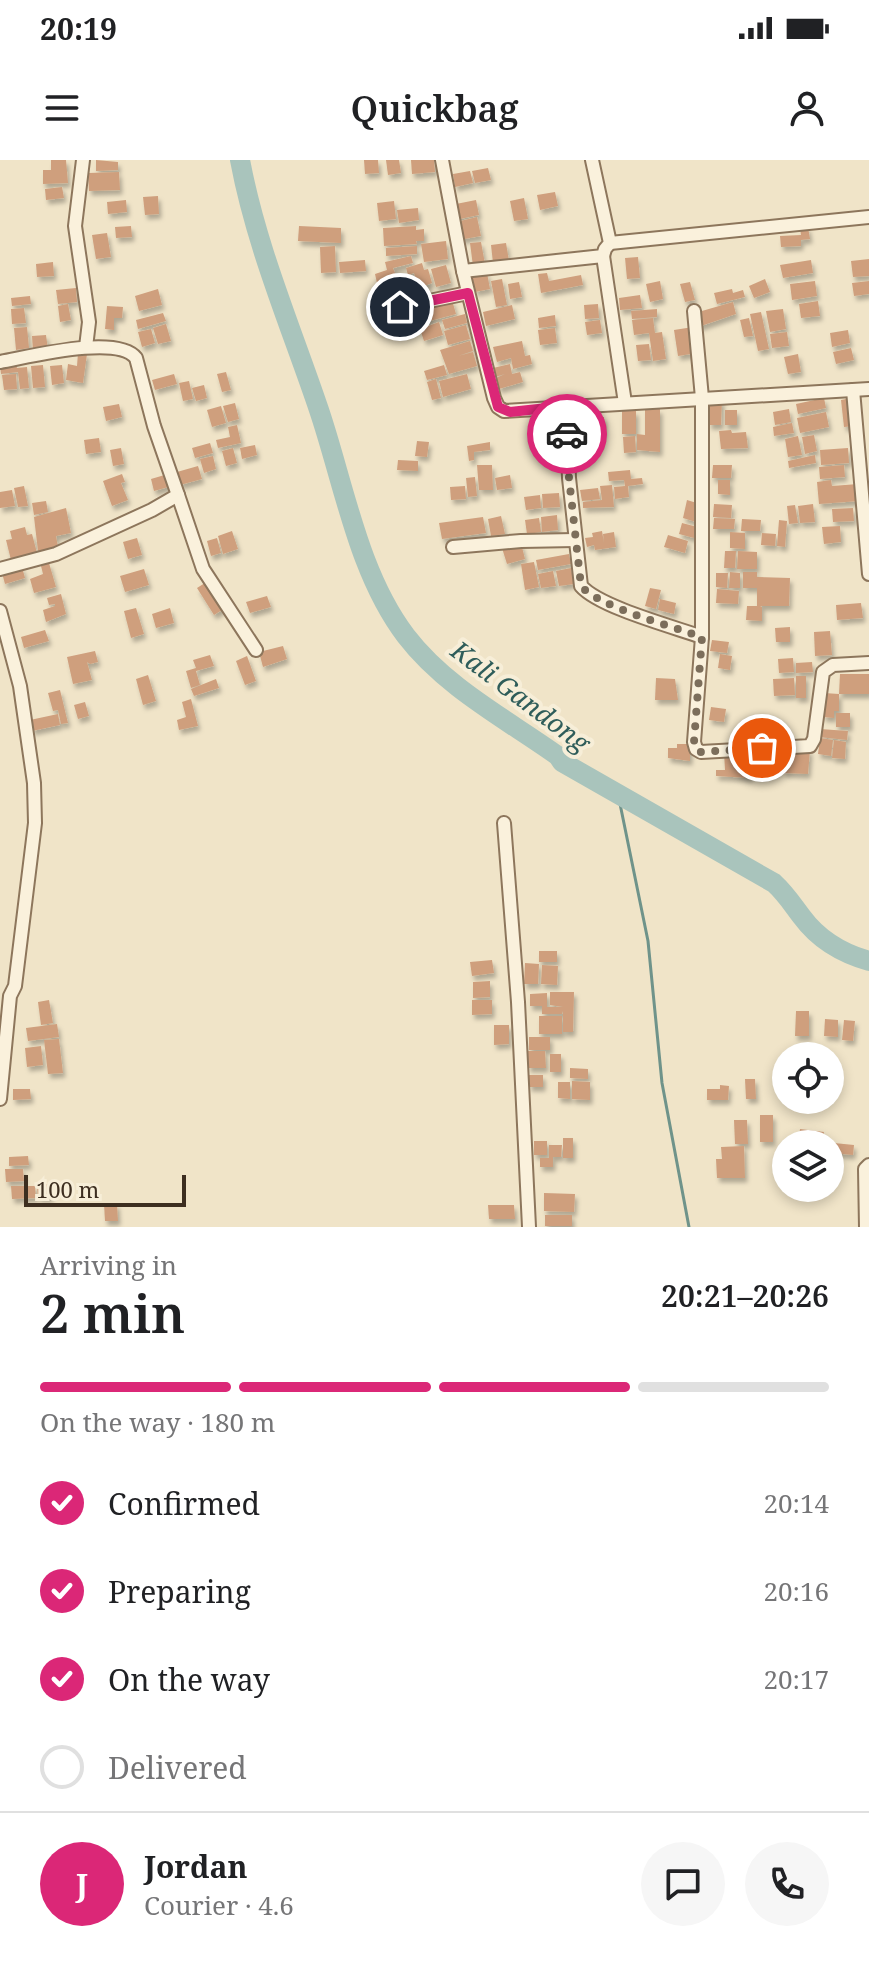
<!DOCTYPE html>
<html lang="en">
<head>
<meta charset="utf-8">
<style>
	:root { --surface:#fff; --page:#f6f6f6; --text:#202124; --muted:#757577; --line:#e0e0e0; --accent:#db2777 }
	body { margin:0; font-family:"Noto Serif",serif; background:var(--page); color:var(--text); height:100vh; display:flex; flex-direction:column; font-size:30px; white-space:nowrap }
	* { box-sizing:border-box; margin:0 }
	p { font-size:26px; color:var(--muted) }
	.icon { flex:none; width:44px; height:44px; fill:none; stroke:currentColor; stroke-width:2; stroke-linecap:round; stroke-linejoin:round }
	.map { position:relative; height:1067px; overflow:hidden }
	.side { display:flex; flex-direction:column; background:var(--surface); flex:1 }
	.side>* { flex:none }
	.tools { position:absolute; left:772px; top:882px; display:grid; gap:16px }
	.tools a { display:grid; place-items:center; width:72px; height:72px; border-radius:50%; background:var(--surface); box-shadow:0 4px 12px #0003; font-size:40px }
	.scale { position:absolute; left:24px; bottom:20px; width:162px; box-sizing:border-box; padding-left:8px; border:4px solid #3d2e20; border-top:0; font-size:22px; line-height:28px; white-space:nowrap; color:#3d2e20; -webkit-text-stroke:6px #f7eed8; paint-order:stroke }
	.pin { position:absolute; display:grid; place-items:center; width:68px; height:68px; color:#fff; margin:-34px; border:4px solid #fff; border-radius:50%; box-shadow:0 2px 8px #0007 }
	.courier { position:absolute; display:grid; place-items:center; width:80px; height:80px; margin:-40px; border:6px solid #db2777; border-radius:50%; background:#fff; color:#222; box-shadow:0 2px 10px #0007 }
	.overview em { font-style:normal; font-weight:600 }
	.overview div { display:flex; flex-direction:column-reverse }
	.overview { display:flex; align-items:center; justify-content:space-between; height:136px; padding:0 40px }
	h1 { font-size:52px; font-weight:600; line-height:60px }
	.bar { display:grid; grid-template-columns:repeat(4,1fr); gap:12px 8px; align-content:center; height:96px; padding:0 40px }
	.bar i { height:10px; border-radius:6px; background:var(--line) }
	.bar .on { background:var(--accent) }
	.bar p { grid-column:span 4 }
	.line { display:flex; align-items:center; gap:20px; padding:0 40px; border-top:2px solid var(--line) }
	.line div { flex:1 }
	.round { display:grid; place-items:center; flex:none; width:84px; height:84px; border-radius:42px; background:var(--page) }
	ol { padding:0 40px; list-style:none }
	li { display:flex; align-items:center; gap:24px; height:88px }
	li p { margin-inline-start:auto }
	li .icon { padding:8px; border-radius:50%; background:var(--accent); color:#fff; stroke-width:4 }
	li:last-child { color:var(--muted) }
	li i { width:44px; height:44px; border:4px solid var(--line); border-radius:50% }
	.status { display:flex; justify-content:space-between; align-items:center; height:56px; padding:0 40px; background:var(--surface); direction:ltr }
	.status svg { height:22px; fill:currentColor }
	header { display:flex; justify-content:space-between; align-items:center; height:104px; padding:0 40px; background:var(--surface); font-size:36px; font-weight:600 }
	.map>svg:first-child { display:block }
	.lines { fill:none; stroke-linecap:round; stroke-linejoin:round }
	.stream { stroke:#6f938a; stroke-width:3 }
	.river { stroke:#a9c4bc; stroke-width:20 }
	.building { fill:#cf9f7d; filter:url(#shadow) }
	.minor-casing { stroke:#8d765c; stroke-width:16 }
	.minor { stroke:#faf1dc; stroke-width:12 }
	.done { stroke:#7c6e5b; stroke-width:8; stroke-dasharray:0 14.4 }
	.route { stroke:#db2777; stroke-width:10 }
	.labels { text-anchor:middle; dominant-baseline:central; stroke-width:8; stroke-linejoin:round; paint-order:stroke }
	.water-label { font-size:26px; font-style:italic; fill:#2f5d5a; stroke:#f7eed8 }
</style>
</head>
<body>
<div class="status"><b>20:19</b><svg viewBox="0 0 49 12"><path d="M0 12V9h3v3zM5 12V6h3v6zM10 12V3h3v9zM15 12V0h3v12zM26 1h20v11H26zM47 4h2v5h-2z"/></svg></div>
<header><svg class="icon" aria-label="menu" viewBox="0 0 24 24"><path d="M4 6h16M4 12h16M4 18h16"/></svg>Quickbag<svg class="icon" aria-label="person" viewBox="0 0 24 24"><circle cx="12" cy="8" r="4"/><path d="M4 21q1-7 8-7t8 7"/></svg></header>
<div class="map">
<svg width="869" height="1067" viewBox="0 0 869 1067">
	<defs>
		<filter id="shadow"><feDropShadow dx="2.5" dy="4.5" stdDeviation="2" flood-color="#0004"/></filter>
	</defs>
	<rect width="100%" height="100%" fill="#f0e4c8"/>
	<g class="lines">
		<polyline class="stream" points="618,634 648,781 662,923 689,1067"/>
		<path class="river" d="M240 0C256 86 291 167 319 250 344 324 358 413 406 476 445 527 506 559 558 596L562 602 774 723C786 734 792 744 802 757 819 780 841 793 869 801"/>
	</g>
	<g class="building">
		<polygon points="51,0 66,0 68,23 43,24 43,10 51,10"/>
		<polygon points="96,0 118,2 118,10 96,11"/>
		<polygon points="364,0 378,0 379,13 365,14"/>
		<polygon points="386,0 399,0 401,13 388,15"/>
		<polygon points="411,0 434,0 435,12 412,14"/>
		<polygon points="488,8 491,20 475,23 472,11"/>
		<polygon points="470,11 473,23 455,27 453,14"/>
		<polygon points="119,12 120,30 89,31 88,13"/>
		<polygon points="62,27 64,38 46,40 45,29"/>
		<polygon points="555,32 558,46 540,50 537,35"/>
		<polygon points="158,36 159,54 145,55 143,37"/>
		<polygon points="524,38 528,59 514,61 510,41"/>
		<polygon points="126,40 127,52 108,54 107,42"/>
		<polygon points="476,40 479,55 455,60 451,45"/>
		<polygon points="394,41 396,59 379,61 377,43"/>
		<polygon points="418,48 419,60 399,63 397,50"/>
		<polygon points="477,57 481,76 459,80 456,62"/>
		<polygon points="131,66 132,77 116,78 115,67"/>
		<polygon points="299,66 341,68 341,83 298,81"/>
		<polygon points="416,66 416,70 424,69 424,81 416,81 417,84 384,86 383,68"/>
		<polygon points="808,67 810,79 801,80 801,86 781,87 780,76 801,75 800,68"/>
		<polygon points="107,73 111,97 96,99 92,75"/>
		<polygon points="446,81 448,99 424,102 421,84"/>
		<polygon points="481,82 485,104 473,106 470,83"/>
		<polygon points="506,83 509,101 493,103 491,85"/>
		<polygon points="335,86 336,112 321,113 320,87"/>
		<polygon points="417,86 417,94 386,96 386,88"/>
		<polygon points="411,96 413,103 393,108 397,118 412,115 417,132 384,137 380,123 390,119 377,123 375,114 387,110 385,102"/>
		<polygon points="638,97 640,118 627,119 625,98"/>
		<polygon points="869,99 869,116 853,117 851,101"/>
		<polygon points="365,100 366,111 340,113 339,102"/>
		<polygon points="811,100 813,113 783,118 780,105"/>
		<polygon points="53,102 54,116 37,117 36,104"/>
		<polygon points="422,103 424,110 428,109 432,123 419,128 414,113 408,115 406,108"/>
		<polygon points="446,105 451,123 436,127 431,109"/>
		<polygon points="487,113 490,129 475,132 472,115"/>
		<polygon points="547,113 549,121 581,115 583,125 541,133 538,114"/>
		<polygon points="502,119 507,145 496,147 491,121"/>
		<polygon points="765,119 770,132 754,138 749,126"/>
		<polygon points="660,121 663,139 650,142 646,124"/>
		<polygon points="815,121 817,136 792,140 790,124"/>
		<polygon points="869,121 869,134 854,136 852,123"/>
		<polygon points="519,122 522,137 510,139 508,124"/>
		<polygon points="690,122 695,140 685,142 680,124"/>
		<polygon points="76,128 77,142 58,144 56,130"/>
		<polygon points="158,129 162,145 139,151 135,136"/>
		<polygon points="732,129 733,133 743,130 745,137 717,144 714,133"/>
		<polygon points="640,135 642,148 620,150 619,138"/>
		<polygon points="30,136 31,144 12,146 11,138"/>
		<polygon points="452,140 456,154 419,164 415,150"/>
		<polygon points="818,141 820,156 801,158 799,144"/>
		<polygon points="733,142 736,154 698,167 695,153"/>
		<polygon points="68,144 71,160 60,162 58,146"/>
		<polygon points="598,144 599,158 585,159 584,145"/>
		<polygon points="512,145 515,159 486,166 483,152"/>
		<polygon points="107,146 123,147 122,158 114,158 114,170 105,169"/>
		<polygon points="24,148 26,163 12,164 11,149"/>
		<polygon points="657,149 657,157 632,159 631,151"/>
		<polygon points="783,149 786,169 770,172 766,151"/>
		<polygon points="761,152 769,189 758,191 750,154"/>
		<polygon points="163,153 166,161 138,169 136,160"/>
		<polygon points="465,154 467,163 445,169 442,160"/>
		<polygon points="555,155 556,166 539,168 538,158"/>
		<polygon points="653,158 655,173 662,172 666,199 653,201 649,173 634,175 632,160"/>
		<polygon points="749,158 753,176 744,177 740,160"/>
		<polygon points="600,160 602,173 587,175 585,162"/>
		<polygon points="439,162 443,175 424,181 420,169"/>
		<polygon points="166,164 171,181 158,184 153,168"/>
		<polygon points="466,165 470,179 448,185 444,171"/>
		<polygon points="27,167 29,188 16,190 14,168"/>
		<polygon points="693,167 697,193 678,196 674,170"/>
		<polygon points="555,168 557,183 540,185 538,170"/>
		<polygon points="151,169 155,183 142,187 138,172"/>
		<polygon points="848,170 850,183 832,187 830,173"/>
		<polygon points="787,172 789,186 772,188 770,174"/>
		<polygon points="46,175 48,190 33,191 32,176"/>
		<polygon points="470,181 473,191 458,196 473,192 477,206 449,214 440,190"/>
		<polygon points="522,181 525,196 530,195 532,204 513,209 511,198 497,202 493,187"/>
		<polygon points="649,184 651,200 638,201 636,185"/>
		<polygon points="851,188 854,200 836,204 833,192"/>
		<polygon points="78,193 87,194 83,223 66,220 68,204 77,206"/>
		<polygon points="798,194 801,212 788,214 784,197"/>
		<polygon points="16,204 17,208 27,207 29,228 20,229 18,212 1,214 0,206"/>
		<polygon points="510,204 512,214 520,212 523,222 499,229 496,218 505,214 495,217 493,208"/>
		<polygon points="43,205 45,227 33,228 31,206"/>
		<polygon points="62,205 64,223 52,225 50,206"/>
		<polygon points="444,205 447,215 427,220 424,211"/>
		<polygon points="226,212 231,230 222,232 217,214"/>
		<polygon points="16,214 17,229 4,230 2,215"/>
		<polygon points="174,214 177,224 155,230 152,220"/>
		<polygon points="467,214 471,229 443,237 439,221"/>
		<polygon points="436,219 441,238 432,240 427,222"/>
		<polygon points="189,221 193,239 183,241 179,223"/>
		<polygon points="204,225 207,238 196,241 192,228"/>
		<polygon points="824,238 826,248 798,254 796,244"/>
		<polygon points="851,238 854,266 844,267 841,240"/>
		<polygon points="710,240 722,240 721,265 709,265"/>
		<polygon points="235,243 239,259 228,262 223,246"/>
		<polygon points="119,244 122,257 106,261 103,247"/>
		<polygon points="221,246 226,263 212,267 207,250"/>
		<polygon points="582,247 595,247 595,257 604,257 603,273 591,272 591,256 583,256"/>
		<polygon points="645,249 660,249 660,292 637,290 637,274 645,275"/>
		<polygon points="789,249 791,262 775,265 773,252"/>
		<rect x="725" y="250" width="12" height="15"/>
		<rect x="622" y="251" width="14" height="23"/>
		<polygon points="580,252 581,269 582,259 590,260 590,273 570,273 569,253"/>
		<polygon points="826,252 829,267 800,273 797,258"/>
		<polygon points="792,263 794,273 774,276 773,267"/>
		<polygon points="237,265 241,283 218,288 216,280 230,277 228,267"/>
		<polygon points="549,270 551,285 551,278 566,277 566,291 538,293 537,285 548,285 547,278 534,280 533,272"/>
		<polygon points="731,270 732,273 746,272 748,288 721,289 719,271"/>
		<polygon points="575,274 590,275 589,289 574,288"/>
		<polygon points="814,275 817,291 805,294 802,277"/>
		<polygon points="635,276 636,292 624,293 623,277"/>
		<polygon points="798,276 802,295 788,297 785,279"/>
		<polygon points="99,278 101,292 86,294 84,280"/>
		<polygon points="417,281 429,282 427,297 415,296"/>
		<polygon points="490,282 490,290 474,292 474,300 469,301 467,286"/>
		<polygon points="210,283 213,293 195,298 192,288"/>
		<polygon points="255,285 257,295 242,299 240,288"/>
		<polygon points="121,288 124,304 113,306 110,290"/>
		<polygon points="233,288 237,303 226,306 222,291"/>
		<polygon points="848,288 849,303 821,305 820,290"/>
		<polygon points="815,295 816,303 789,308 788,301"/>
		<polygon points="213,296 216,309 204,313 200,299"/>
		<polygon points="398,300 418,301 418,311 397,310"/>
		<polygon points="477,305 492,305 493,330 479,330"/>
		<polygon points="713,305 732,305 731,318 712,318"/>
		<polygon points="844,305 845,317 820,319 819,307"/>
		<polygon points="198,306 202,319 180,325 177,312"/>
		<polygon points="630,310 631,319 642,318 643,324 628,326 629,337 615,339 614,327 625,326 624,320 609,321 608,312"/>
		<polygon points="122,314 125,322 121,323 128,340 112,346 103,321"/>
		<polygon points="168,314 172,326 154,331 151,319"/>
		<polygon points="510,315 512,328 497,330 495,318"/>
		<polygon points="475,317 477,336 468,337 466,318"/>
		<polygon points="718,320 730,320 730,335 718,334"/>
		<polygon points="831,320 832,326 858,324 859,341 819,344 817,322"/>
		<polygon points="612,325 614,347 583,348 583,342 602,340 600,326"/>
		<polygon points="24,326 28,346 18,347 14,328"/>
		<polygon points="465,326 466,339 451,340 450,327"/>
		<polygon points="598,328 600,339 582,341 580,330"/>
		<polygon points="12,330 15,346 0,348 0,332"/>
		<polygon points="559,333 560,347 543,348 542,334"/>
		<polygon points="540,335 541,348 526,350 524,337"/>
		<polygon points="687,340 700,344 696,362 683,358"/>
		<polygon points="46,341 48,352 34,355 32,343"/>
		<polygon points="714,344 732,345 731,358 713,357"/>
		<polygon points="813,344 815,362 800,363 798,346"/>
		<polygon points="795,345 798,363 789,364 787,346"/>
		<polygon points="66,348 71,373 56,376 58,387 38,391 34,357"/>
		<polygon points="853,348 854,361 833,362 832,349"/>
		<polygon points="557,355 558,370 542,372 541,357"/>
		<polygon points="501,356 505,374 491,376 488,359"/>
		<polygon points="483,357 486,373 442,379 439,363"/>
		<polygon points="539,358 541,372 527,374 525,360"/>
		<polygon points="714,358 735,359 734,369 713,369"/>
		<polygon points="742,359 761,360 760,371 741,371"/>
		<polygon points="779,360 787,361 785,387 777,386"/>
		<polygon points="682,363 701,368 698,379 679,374"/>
		<polygon points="840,366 841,382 824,384 822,367"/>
		<polygon points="25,367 27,375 32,374 37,393 11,400 6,380 12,379 10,371"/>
		<polygon points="232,371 238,389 223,394 218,376"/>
		<polygon points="602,371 604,383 603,374 614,372 616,387 595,390 594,385 587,387 585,378 593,377 592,373"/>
		<polygon points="730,372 745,373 745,389 730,388"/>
		<polygon points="762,373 776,374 775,386 761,385"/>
		<polygon points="668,375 688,381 685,393 664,387"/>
		<polygon points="137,378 142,395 128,399 123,382"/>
		<polygon points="217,378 221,393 211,396 207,381"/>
		<polygon points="521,383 525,399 507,404 502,388"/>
		<polygon points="725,391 736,391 735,408 724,408"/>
		<polygon points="738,391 757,392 757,409 737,409"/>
		<polygon points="569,394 571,404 538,410 536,400"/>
		<polygon points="534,402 539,427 525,430 521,404"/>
		<polygon points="49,403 56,427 34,433 30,419 43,414 41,406"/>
		<polygon points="22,407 25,418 5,424 2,413"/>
		<polygon points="571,408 574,424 559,426 556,411"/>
		<polygon points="144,409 149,425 125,432 120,416"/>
		<polygon points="553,411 556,426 541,428 538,414"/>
		<polygon points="730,412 740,413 740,428 729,428"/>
		<polygon points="743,412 757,412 757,417 790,418 789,446 760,446 762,447 762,461 746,460 747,446 757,446 757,428 743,428"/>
		<polygon points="716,413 728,413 727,428 716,427"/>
		<polygon points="208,421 225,448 214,455 197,428"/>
		<polygon points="650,428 661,430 656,449 645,446"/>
		<polygon points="717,429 739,431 738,444 716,443"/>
		<polygon points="61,434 66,454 46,462 43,450 55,446 55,444 49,445 47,438"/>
		<polygon points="267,436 271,447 250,453 246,442"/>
		<polygon points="660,439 676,443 674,454 658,450"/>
		<polygon points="861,443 863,458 837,460 836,445"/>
		<polygon points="136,448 144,474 131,478 124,451"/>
		<polygon points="170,448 174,463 156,468 152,454"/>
		<polygon points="790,467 790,482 776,482 775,468"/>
		<polygon points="45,470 49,481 24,488 21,477"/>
		<polygon points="830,471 832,495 815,496 814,472"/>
		<polygon points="712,480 729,482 727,493 710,491"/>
		<polygon points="283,486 287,499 263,507 259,492"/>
		<polygon points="95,491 98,502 90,504 87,502 92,520 73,524 67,497"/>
		<polygon points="720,494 732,496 730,510 718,508"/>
		<polygon points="210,495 214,506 196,511 200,525 191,528 186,511 196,508 193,500"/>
		<polygon points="247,496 256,521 245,525 236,501"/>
		<polygon points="793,498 794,512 779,513 778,499"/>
		<polygon points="812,502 813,512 796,513 796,503"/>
		<polygon points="840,514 869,514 869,534 839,534"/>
		<polygon points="148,515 156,541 143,545 136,519"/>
		<rect x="796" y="516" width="10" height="22"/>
		<polygon points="656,518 675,519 678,540 655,540"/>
		<polygon points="794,518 795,535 774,536 773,519"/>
		<polygon points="216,519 219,528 194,536 191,529"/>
		<polygon points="60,530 68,563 61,564 58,550 53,551 48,533"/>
		<polygon points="824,533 839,534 839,551 834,551 834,558 823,557"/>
		<polygon points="191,539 198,566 179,570 177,560 186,557 182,542"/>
		<polygon points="85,542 89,556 78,559 74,545"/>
		<polygon points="711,547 726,549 724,562 709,560"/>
		<rect x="836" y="553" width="14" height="14"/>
		<polygon points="58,554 60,565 32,571 30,560"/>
		<polygon points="820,569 848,571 847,580 819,577"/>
		<polygon points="820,578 833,580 831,596 818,594"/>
		<polygon points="834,580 846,582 845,599 832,598"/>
		<polygon points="677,584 690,584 690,601 668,598 668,588 677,588"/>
		<polygon points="794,589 810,590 808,614 783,613 784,597 794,598"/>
		<polygon points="778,590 778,606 759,607 759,591"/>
		<polygon points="724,592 736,592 736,606 738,601 750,601 750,618 716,616 716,610 725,610"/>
		<rect x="539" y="791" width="18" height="11"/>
		<polygon points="492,800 494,813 472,816 470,802"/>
		<polygon points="525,803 539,804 538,824 524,824"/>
		<polygon points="542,805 558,806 557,825 541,824"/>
		<polygon points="490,821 490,837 473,838 473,822"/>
		<polygon points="550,832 574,832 573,872 563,872 563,851 562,854 542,854 542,846 530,846 530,834 547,833 547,847 563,847 550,845"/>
		<polygon points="49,840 53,863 41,865 38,842"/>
		<polygon points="472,840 492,840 492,854 472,855"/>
		<polygon points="796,851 809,851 809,876 795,876"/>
		<rect x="539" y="856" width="23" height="18"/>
		<polygon points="825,859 838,860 838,877 824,876"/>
		<polygon points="844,860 855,861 853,881 842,880"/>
		<polygon points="57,864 59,877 28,881 26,868"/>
		<polygon points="494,865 509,865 509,884 494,885"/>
		<rect x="529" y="877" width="21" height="13"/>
		<polygon points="59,879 63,913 48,914 44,880"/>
		<polygon points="41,886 43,905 27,907 25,888"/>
		<polygon points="528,891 545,891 546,908 528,908"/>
		<rect x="550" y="894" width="11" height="18"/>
		<polygon points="570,908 588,909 588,919 570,918"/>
		<rect x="529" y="915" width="14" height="12"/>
		<polygon points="745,919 755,919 756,939 746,939"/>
		<polygon points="572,921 590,922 590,940 572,939"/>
		<polygon points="558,922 570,922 570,939 558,938"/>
		<polygon points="720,925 729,926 728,940 707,940 707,929 720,929"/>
		<polygon points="13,929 30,929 31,939 13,940"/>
		<rect x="760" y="955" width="13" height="27"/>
		<polygon points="734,960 747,960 748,984 735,984"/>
		<polygon points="800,969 824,972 822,984 798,984"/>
		<rect x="563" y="978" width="10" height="20"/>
		<rect x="534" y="981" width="13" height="14"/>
		<polygon points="834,983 854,985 853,995 833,993"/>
		<polygon points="549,985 562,985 561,997 553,997 553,1007 540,1007 540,998 549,998"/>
		<polygon points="744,986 745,1018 717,1018 716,999 722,999 721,987"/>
		<polygon points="28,996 29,1005 9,1006 9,997"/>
		<polygon points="5,1009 23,1009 24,1021 6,1022"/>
		<polygon points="50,1024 51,1038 38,1038 37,1025"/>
		<polygon points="11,1026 35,1026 36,1038 12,1039"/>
		<polygon points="544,1033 575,1034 574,1052 544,1051"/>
		<polygon points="104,1044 117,1044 118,1061 105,1061"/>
		<polygon points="488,1045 514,1045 515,1059 489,1059"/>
		<rect x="545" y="1055" width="27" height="11"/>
	</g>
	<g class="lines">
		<g class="minor-casing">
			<g id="minor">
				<polyline points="83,0 75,66 89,162 86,187"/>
				<polyline points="442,0 463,111 494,238 498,247 504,251 869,229"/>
				<polyline points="610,83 869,57"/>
				<polyline points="603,96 625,243"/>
				<polyline points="463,111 603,96 605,89 610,83 592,0"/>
				<polyline points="400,147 468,133"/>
				<polyline points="694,151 702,238 702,477 694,582 696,589 701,592 810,586 814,579 823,512 833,505 869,503"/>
				<path d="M0 202C29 197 117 174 136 198L154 266 178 335 152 350 56 394 0 409"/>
				<polyline points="853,230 869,414"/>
				<path d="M566 246 569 318 581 426C599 447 674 467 702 477"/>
				<polyline points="178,335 203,409 256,490"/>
				<polyline points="453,387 521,381 575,380"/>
				<polyline points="0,451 20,526 34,623 35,663 15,826 10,836 0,939"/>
				<polyline points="504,663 518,842 529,1067"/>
				<polyline points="866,1067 865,1009 869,1005"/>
			</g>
		</g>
		<use href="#minor" class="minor"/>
	</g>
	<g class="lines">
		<path class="done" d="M567 274 569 318 581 426C599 447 674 467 702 477L694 582 696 589 701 592 762 588"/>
		<polyline class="route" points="400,147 468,133 498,247 510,252 566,246 567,274"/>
	</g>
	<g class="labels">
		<g class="water-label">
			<text transform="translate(521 536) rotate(37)">Kali Gandong</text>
		</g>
	</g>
</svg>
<div class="tools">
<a><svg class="icon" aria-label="locate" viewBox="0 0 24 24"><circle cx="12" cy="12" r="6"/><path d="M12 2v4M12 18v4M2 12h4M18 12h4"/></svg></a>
<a><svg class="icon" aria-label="layers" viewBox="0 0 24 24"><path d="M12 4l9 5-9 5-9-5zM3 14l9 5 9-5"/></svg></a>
</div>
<div class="scale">100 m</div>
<div class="pin" style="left:762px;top:588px;background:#ea580c"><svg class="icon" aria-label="bag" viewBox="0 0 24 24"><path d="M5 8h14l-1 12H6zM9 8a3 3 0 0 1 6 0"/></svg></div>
<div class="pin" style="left:400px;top:147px;background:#1f2937"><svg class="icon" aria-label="home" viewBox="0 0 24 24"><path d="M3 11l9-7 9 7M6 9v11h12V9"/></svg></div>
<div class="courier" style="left:567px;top:274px"><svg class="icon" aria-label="car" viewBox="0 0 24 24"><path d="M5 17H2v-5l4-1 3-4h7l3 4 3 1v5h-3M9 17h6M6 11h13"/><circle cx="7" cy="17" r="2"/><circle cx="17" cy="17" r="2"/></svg></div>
</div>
<section class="side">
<div class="overview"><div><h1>2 min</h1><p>Arriving in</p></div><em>20:21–20:26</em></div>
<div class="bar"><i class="on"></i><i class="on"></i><i class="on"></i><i></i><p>On the way · 180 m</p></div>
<ol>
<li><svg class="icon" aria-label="check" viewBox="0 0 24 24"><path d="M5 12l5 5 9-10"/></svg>Confirmed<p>20:14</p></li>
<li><svg class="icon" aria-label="check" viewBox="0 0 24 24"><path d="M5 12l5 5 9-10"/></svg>Preparing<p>20:16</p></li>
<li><svg class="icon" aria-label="check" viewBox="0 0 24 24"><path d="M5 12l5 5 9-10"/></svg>On the way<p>20:17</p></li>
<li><i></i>Delivered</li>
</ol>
<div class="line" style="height:144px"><b class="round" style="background:var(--accent);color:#fff">J</b><div><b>Jordan</b><p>Courier · 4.6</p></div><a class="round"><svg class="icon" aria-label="chat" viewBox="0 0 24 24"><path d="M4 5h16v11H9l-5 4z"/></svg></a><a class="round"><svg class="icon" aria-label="phone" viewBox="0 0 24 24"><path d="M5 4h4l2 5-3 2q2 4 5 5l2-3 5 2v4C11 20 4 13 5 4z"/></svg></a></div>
</section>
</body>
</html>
